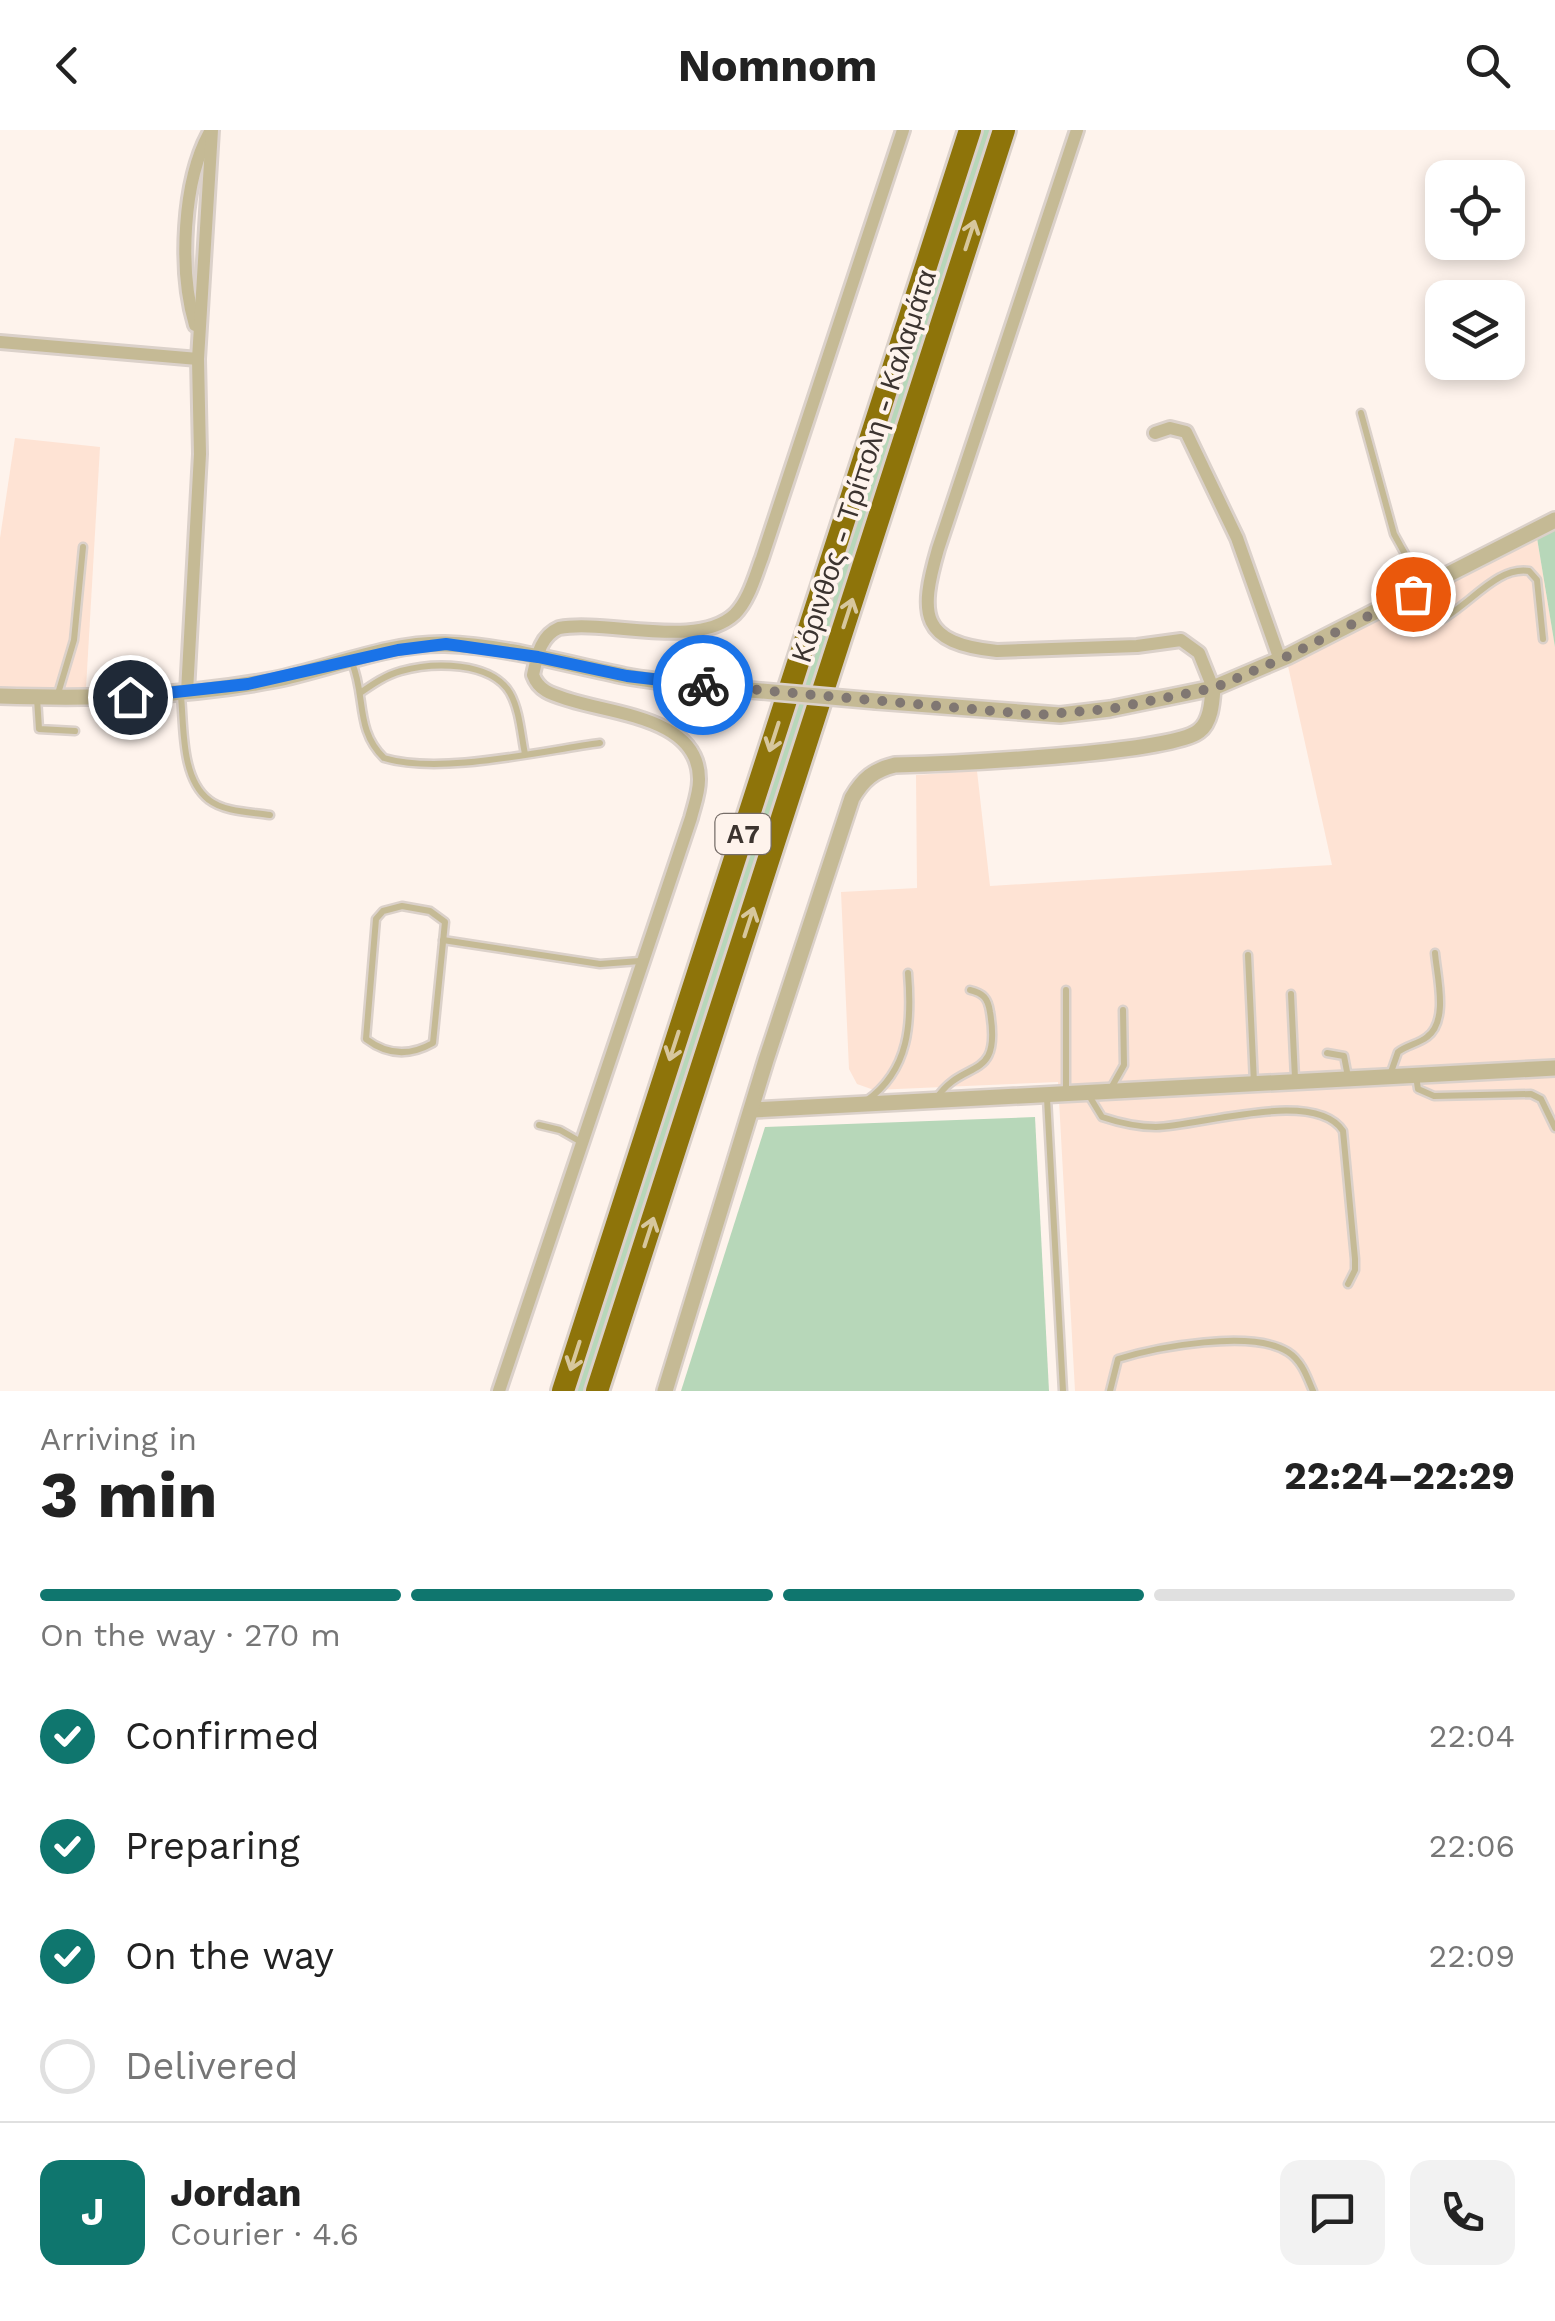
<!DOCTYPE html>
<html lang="en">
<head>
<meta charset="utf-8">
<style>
	:root { --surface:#fff; --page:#f2f2f2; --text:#222; --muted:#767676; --line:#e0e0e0; --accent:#0f766e }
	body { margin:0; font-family:"Work Sans",sans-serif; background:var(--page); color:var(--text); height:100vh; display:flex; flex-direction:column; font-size:38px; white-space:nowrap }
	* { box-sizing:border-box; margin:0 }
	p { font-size:32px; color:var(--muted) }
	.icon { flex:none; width:55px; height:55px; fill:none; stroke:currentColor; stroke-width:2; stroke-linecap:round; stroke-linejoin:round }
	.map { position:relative; height:1261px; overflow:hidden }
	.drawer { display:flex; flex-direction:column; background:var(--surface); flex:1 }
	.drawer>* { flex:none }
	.controls { position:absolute; left:1425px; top:30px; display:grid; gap:20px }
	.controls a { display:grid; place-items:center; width:100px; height:100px; border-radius:20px; background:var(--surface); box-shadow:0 5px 15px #0003; font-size:50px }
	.pin { position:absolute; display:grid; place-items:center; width:85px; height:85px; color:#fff; margin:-42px; border:5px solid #fff; border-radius:50%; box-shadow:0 2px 10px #0007 }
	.courier { position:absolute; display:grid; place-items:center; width:100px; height:100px; margin:-50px; border:8px solid #1a73e8; border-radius:50%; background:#fff; color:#222; box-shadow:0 2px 12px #0007 }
	.head em { font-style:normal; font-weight:700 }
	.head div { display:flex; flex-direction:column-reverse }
	.head { display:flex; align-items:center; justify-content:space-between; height:170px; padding:0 40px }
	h1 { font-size:65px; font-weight:700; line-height:75px }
	.bar { display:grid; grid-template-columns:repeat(4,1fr); gap:15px 10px; align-content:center; height:120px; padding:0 40px }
	.bar i { height:12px; border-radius:8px; background:var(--line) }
	.bar .current { background:var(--accent) }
	.bar p { grid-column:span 4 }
	.line { display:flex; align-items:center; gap:25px; padding:0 40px; border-top:2px solid var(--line) }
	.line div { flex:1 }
	.round { display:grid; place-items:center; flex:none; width:105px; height:105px; border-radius:20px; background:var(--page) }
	ol { padding:0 40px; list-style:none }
	li { display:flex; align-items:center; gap:30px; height:110px }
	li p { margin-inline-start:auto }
	li .icon { padding:10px; border-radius:50%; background:var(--accent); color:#fff; stroke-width:4 }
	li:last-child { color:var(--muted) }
	li i { width:55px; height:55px; border:5px solid var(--line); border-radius:50% }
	header { display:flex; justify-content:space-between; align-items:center; height:130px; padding:0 40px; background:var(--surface); font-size:45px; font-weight:700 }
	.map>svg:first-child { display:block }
	.built { fill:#fee3d4 }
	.green { fill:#b7d7b9 }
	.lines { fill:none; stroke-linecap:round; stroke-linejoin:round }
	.service-casing { stroke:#dbd1ca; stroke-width:11 }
	.minor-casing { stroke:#dbd1ca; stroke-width:18 }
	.tertiary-casing { stroke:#dbd1ca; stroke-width:20 }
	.motorway-casing { stroke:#dbd1ca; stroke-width:28 }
	.service { stroke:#c5ba95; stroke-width:6 }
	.minor { stroke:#c5ba95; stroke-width:12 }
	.tertiary { stroke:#c5ba95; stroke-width:15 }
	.motorway { stroke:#8e740a; stroke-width:22 }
	.tertiary-bridge-casing { stroke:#dbd1ca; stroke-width:20; stroke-linecap:butt }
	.tertiary-bridge { stroke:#c5ba95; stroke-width:15 }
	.oneway { stroke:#d7c79d }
	.done { stroke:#807772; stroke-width:10; stroke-dasharray:0 18 }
	.route { stroke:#1a73e8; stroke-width:12 }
	.labels { text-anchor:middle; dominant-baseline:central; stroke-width:8; stroke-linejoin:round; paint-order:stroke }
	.shield { fill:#fef3ec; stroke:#766d68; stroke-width:2.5 }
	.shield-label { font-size:25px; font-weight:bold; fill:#3c3430 }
	.street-label { font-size:28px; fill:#3c3430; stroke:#fef3ec }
</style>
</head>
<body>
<header><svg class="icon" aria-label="back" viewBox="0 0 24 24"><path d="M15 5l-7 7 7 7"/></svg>Nomnom<svg class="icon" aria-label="search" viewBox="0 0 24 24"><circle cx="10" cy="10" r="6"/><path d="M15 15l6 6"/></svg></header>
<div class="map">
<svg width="1555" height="1261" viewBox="0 0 1555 1261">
	<rect width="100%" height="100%" fill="#fef3ec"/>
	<g class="built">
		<polygon points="15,308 100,317 86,558 0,557 0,408"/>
		<polygon points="1537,408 1555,517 1555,1261 1075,1261 1058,952 874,960 857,954 849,939 841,762 917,758 916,645 977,641 990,756 1332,735 1288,536"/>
	</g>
	<g class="green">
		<polygon points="983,0 992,0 585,1261 577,1261"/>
		<polygon points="1555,397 1555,517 1537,408"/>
		<polygon points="1035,987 1049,1261 681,1261 765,997"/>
	</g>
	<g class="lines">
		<g class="service-casing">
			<g id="service">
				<polyline points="1361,283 1394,404 1410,433 1432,449"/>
				<path d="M1390 477 1401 497C1451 510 1485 434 1529 441L1537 450 1543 509"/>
				<path d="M352 533C366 566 355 600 384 628 441 645 540 621 600 613"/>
				<path d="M360 563C373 554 386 545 401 541 433 532 491 531 510 563 520 581 521 605 525 624"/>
				<path d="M181 566C184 597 181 649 209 670 224 682 252 682 270 685"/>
				<polyline points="57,567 74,510 83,417"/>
				<polyline points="37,568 39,599 75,601"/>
				<path d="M402 776 430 781 445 792 433 913C410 926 387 925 366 909L376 789 383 781Z"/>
				<polyline points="443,810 600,834 640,831"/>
				<polyline points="1248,825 1254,953"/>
				<polyline points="1291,864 1295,948"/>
				<polyline points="1327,923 1344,926 1348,947"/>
				<path d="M1390 945 1398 922C1407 915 1418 914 1427 907 1449 891 1437 847 1435 823"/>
				<polyline points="1416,946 1418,959 1434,966 1531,964 1541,969 1555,998"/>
				<polyline points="1110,960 1124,935 1123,880"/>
				<polyline points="1066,963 1066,860"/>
				<path d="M1088 964 1102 987C1120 993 1137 997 1156 997 1201 996 1315 958 1343 1001L1355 1129V1140L1348 1154"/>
				<polyline points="1047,968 1063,1261"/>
				<path d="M936 969C963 927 1002 954 990 882 988 868 983 863 970 860"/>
				<path d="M866 971C910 940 912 892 908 843"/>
				<polyline points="539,995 560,1000 581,1012"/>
				<path d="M1110 1261 1118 1229C1157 1217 1252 1199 1288 1222 1302 1231 1307 1247 1313 1261"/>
			</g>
		</g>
		<g class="minor-casing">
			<g id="minor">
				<path d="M1077 0 938 419C919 485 920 513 997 521L1137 516 1181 510 1199 523 1213 558"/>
				<path d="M195 195C179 141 182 50 211 0"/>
				<polyline points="0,212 198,229"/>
				<polyline points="1155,303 1170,298 1186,302 1237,408 1280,530"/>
				<polyline points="187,562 200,324 198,229 212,0"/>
				<path d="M499 1261 691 688C694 676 699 663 699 650 700 588 613 584 570 570 554 565 539 562 533 545 537 527 540 506 559 498 607 489 697 520 735 484 749 470 755 446 762 428L903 0"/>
			</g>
		</g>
		<g class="tertiary-casing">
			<g id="tertiary">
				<path d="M0 566C92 569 182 567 273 550 329 539 388 513 445 514 505 516 566 534 625 546 662 553 701 555 738 559"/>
				<polyline points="876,571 1060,585 1110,579 1213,558 1288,526 1555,390"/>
				<polyline points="752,980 1555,938"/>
				<path d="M665 1261 766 930 852 668C863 649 874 640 895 635 943 634 1171 624 1199 601 1211 592 1212 572 1213 558"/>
			</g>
		</g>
		<g class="motorway-casing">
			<g id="motorway">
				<polyline points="563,1261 970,0"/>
				<polyline points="597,1261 1004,0"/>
			</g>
		</g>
		<use href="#service" class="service"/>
		<use href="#minor" class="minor"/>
		<use href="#tertiary" class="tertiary"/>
		<use href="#motorway" class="motorway"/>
		<g class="tertiary-bridge-casing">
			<polyline id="tertiary-bridge" points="738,559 876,571"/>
		</g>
		<use href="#tertiary-bridge" class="tertiary-bridge"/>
	</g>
	<defs><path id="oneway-shaft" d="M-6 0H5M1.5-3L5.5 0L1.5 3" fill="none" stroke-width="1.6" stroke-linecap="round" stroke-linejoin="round" transform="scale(2.5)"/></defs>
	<g class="oneway">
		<use href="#oneway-shaft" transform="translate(970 105) rotate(-72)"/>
		<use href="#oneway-shaft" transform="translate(848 483) rotate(-72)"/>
		<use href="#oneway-shaft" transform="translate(774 607) rotate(108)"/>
		<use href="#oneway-shaft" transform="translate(749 792) rotate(-72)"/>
		<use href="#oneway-shaft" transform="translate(674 916) rotate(108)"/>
		<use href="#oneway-shaft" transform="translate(649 1102) rotate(-72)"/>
		<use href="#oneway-shaft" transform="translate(575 1226) rotate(108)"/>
	</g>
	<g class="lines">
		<polyline class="done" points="703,555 1038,585 1110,579 1214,558 1288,526 1413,464"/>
		<polyline class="route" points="130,567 248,554 398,520 446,514 538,527 627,546 703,555"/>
	</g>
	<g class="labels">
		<rect class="shield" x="715.5" y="684" width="55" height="40" rx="8"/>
		<g class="shield-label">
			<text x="743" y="704">Α7</text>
		</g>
		<g class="street-label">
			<text transform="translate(864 336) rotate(-72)">Κόρινθος - Τρίπολη - Καλαμάτα</text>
		</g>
	</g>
</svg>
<div class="controls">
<a><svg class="icon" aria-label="locate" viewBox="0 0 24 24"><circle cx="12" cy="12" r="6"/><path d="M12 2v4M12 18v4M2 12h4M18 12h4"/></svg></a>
<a><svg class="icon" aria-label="layers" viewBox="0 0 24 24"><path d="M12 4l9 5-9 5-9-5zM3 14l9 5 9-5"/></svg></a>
</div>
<div class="pin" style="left:1413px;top:464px;background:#ea580c"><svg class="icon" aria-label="bag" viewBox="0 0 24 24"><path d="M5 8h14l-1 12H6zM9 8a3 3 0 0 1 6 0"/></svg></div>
<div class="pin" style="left:130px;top:567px;background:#1f2937"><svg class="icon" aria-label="home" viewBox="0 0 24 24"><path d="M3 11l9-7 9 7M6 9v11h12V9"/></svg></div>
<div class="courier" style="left:703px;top:555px"><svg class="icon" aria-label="bike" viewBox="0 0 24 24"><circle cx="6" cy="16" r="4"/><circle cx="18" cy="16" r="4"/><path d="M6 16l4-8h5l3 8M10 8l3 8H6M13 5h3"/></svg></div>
</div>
<section class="drawer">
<div class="head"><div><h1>3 min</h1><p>Arriving in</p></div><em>22:24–22:29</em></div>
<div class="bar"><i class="current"></i><i class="current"></i><i class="current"></i><i></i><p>On the way · 270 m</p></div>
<ol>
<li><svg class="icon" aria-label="check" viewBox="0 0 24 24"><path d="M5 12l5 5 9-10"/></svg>Confirmed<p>22:04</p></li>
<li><svg class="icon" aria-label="check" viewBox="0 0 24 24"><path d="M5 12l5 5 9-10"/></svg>Preparing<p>22:06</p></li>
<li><svg class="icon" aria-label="check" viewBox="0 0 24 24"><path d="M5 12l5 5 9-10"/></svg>On the way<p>22:09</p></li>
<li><i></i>Delivered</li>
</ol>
<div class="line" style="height:180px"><b class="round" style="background:var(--accent);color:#fff">J</b><div><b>Jordan</b><p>Courier · 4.6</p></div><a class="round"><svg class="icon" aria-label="chat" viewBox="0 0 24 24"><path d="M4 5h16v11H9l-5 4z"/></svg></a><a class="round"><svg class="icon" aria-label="phone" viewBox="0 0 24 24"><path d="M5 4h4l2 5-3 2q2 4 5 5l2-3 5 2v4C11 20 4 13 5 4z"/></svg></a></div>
</section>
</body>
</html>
